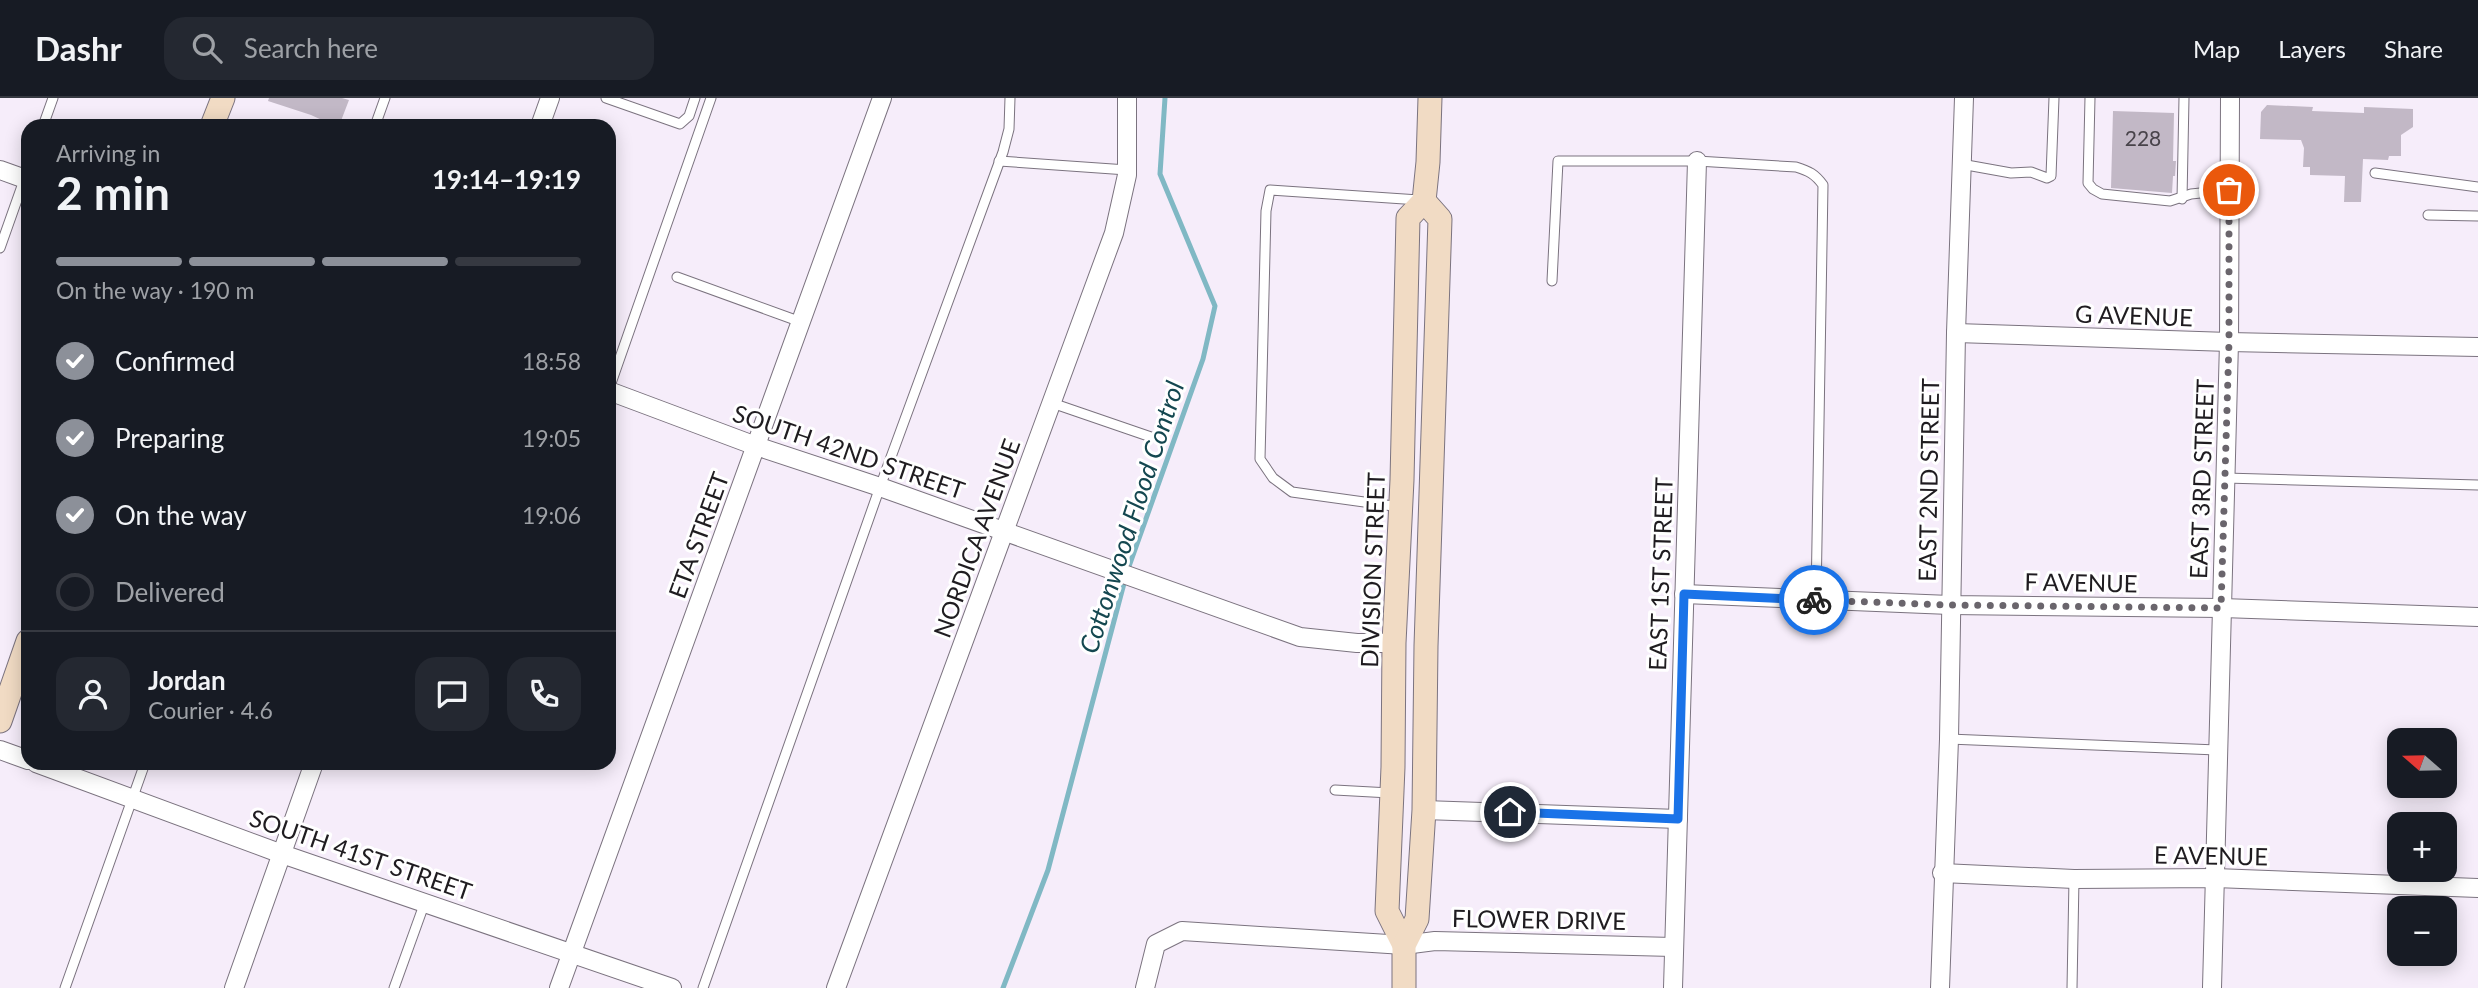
<!DOCTYPE html>
<html lang="en">
<head>
<meta charset="utf-8">
<style>
	:root { --surface:#171b24; --page:#242831; --text:#f1f3f6; --muted:#9ea1a6; --line:#363941; --accent:#8c9099 }
	body { margin:0; font-family:Lato,sans-serif; background:var(--page); color:var(--text); height:100vh; display:flex; flex-direction:column; font-size:26px; white-space:nowrap }
	* { box-sizing:border-box; margin:0 }
	p { font-size:23px; color:var(--muted) }
	.icon { flex:none; width:38px; height:38px; fill:none; stroke:currentColor; stroke-width:2; stroke-linecap:round; stroke-linejoin:round }
	.map { position:relative; flex:1; overflow:hidden }
	.details { position:absolute; left:21px; top:21px; width:595px; height:651px; display:flex; flex-direction:column; background:var(--surface); border-radius:21px; box-shadow:0 4px 18px #0003 }
	.details>* { flex:none }
	.needle { width:46px; rotate:290deg }
	.tools { position:absolute; left:2387px; top:630px; display:grid; gap:14px }
	.tools a { display:grid; place-items:center; width:70px; height:70px; border-radius:14px; background:var(--surface); box-shadow:0 4px 18px #0003; font-size:35px }
	.pin { position:absolute; display:grid; place-items:center; width:60px; height:60px; color:#fff; margin:-30px; border:4px solid #fff; border-radius:50%; box-shadow:0 2px 7px #0007 }
	.courier { position:absolute; display:grid; place-items:center; width:70px; height:70px; margin:-35px; border:5px solid #1a73e8; border-radius:50%; background:#fff; color:#222; box-shadow:0 2px 9px #0007 }
	.summary em { font-style:normal; font-weight:700 }
	.summary div { display:flex; flex-direction:column-reverse }
	.summary { display:flex; align-items:center; justify-content:space-between; height:119px; padding:0 35px }
	h1 { font-size:46px; font-weight:700; line-height:52px }
	.bar { display:grid; grid-template-columns:repeat(4,1fr); gap:10px 7px; align-content:center; height:84px; padding:0 35px }
	.bar i { height:9px; border-radius:5px; background:var(--line) }
	.bar .current { background:var(--accent) }
	.bar p { grid-column:span 4 }
	.line { display:flex; align-items:center; gap:18px; padding:0 35px; border-top:2px solid var(--line) }
	.line div { flex:1 }
	.round { display:grid; place-items:center; flex:none; width:74px; height:74px; border-radius:21px; background:var(--page) }
	ol { padding:0 35px; list-style:none }
	li { display:flex; align-items:center; gap:21px; height:77px }
	li p { margin-inline-start:auto }
	li .icon { padding:7px; border-radius:50%; background:var(--accent); color:#fff; stroke-width:4 }
	li:last-child { color:var(--muted) }
	li i { width:38px; height:38px; border:4px solid var(--line); border-radius:50% }
	header { display:flex; align-items:center; gap:42px; box-sizing:border-box; height:98px; padding:0 35px; background:var(--surface); border-bottom:2px solid var(--line) }
	header strong { font-size:33px }
	nav { display:flex; gap:38px; margin-inline-start:auto; font-size:24px }
	.search { width:490px; height:63px; background:var(--page); display:flex; align-items:center; gap:18px; box-sizing:border-box; padding:0 24px; border-radius:21px; color:var(--muted); font-size:26px }
	.map>svg:first-child { display:block }
	.lines { fill:none; stroke-linecap:round; stroke-linejoin:round }
	.stream { stroke:#80b8c4; stroke-width:5 }
	.building { fill:#c2b8c6 }
	.lane-casing { stroke:#7b737f; stroke-width:11 }
	.street-casing { stroke:#7b737f; stroke-width:20 }
	.secondary-casing { stroke:#7b737f; stroke-width:25 }
	.lane { stroke:#fff; stroke-width:9 }
	.street { stroke:#fff; stroke-width:18 }
	.secondary { stroke:#f1dbc4; stroke-width:23 }
	.done { stroke:#6a656c; stroke-width:7; stroke-dasharray:0 12.6 }
	.route { stroke:#1a73e8; stroke-width:9 }
	.labels { text-anchor:middle; dominant-baseline:central; stroke-width:6; stroke-linejoin:round; paint-order:stroke }
	.number-label { font-size:21px; fill:#48434a }
	.street-label { font-size:24px; fill:#1f1c20; stroke:#fff }
	.water-label { font-size:26px; font-style:italic; fill:#144750; stroke:#fff }
</style>
</head>
<body>
<header>
<strong>Dashr</strong>
<div class="search"><svg class="icon" aria-label="search" viewBox="0 0 24 24"><circle cx="10" cy="10" r="6"/><path d="M15 15l6 6"/></svg>Search here</div>
<nav><a>Map</a><a>Layers</a><a>Share</a></nav>
</header>
<div class="map">
<svg width="2478" height="890" viewBox="0 0 2478 890">
	<rect width="100%" height="100%" fill="#f6edfa"/>
	<g class="lines">
		<polyline class="stream" points="1003,890 1048,772 1127,474 1203,261 1215,208 1160,76 1165,0"/>
	</g>
	<g class="building">
		<polygon points="269,0 342,0 349,2 339,28 335,28 311,17 268,3"/>
		<polygon points="2267,7 2313,9 2312,13 2364,15 2364,9 2413,11 2413,29 2401,37 2401,58 2389,58 2388,62 2363,61 2361,104 2344,104 2345,78 2310,77 2310,69 2303,69 2304,50 2301,42 2260,41 2261,14"/>
		<polygon points="2113,13 2174,15 2173,63 2176,63 2175,78 2173,78 2172,95 2111,90"/>
	</g>
	<g class="lines">
		<g class="lane-casing">
			<g id="lane">
				<polyline points="606,0 680,26 689,18 695,0"/>
				<polyline points="2090,0 2088,85 2093,91 2102,96 2170,103 2191,96 2229,92"/>
				<polyline points="43,28 53,0"/>
				<polyline points="375,28 385,0"/>
				<polyline points="999,63 1127,72"/>
				<polyline points="1961,66 2011,75 2031,74 2047,80 2051,78 2054,0"/>
				<polyline points="2375,75 2478,89"/>
				<polyline points="2182,101 2184,0"/>
				<polyline points="2428,117 2478,118"/>
				<polyline points="0,150 28,71"/>
				<polyline points="677,179 801,224"/>
				<path d="M1552 183 1558 63H1697L1796 69C1809 73 1815 76 1823 87L1816 502"/>
				<polyline points="609,291 711,0"/>
				<polyline points="1052,305 1151,339"/>
				<polyline points="2225,380 2478,387"/>
				<polyline points="1400,409 1292,394 1273,380 1260,361 1266,113 1270,92 1419,102"/>
				<polyline points="1949,641 2217,652"/>
				<polyline points="1335,692 1390,695"/>
				<polyline points="65,890 145,665"/>
				<polyline points="394,890 425,804"/>
				<polyline points="703,890 880,389 1003,54 1009,31 1010,0"/>
				<polyline points="2072,890 2074,781"/>
			</g>
		</g>
		<g class="street-casing">
			<g id="street">
				<polyline points="540,28 550,0"/>
				<polyline points="0,72 28,82"/>
				<polyline points="1956,235 2229,244 2478,249"/>
				<polyline points="609,293 756,348 880,389 1300,539 1357,545 1394,545"/>
				<polyline points="1684,496 1950,507 2222,510 2478,519"/>
				<polyline points="0,652 28,662"/>
				<polyline points="36,665 282,756 672,890"/>
				<polyline points="1424,712 1678,721"/>
				<polyline points="1942,775 2074,781 2215,780 2478,790"/>
				<polyline points="234,890 314,665"/>
				<polyline points="559,890 882,0"/>
				<polyline points="836,890 1114,135 1127,77 1127,0"/>
				<polyline points="1145,890 1156,846 1182,833 1404,847 1435,843 1673,849"/>
				<polyline points="1673,890 1697,63"/>
				<polyline points="1940,890 1949,641 1956,235 1964,0"/>
				<polyline points="2212,890 2229,244 2230,0"/>
			</g>
		</g>
		<g class="secondary-casing">
			<g id="secondary">
				<polyline points="212,28 223,0"/>
				<polyline points="0,623 28,543"/>
				<polyline points="1404,847 1387,813 1393,669 1394,545 1402,382 1408,120 1424,103 1428,64 1430,0"/>
				<polyline points="1404,890 1404,847 1417,821 1424,712 1426,548 1440,121 1424,103"/>
			</g>
		</g>
		<use href="#lane" class="lane"/>
		<use href="#street" class="street"/>
		<use href="#secondary" class="secondary"/>
	</g>
	<g class="lines">
		<polyline class="done" points="1814,502 1950,507 2221,510 2229,244 2229,92"/>
		<polyline class="route" points="1510,714 1678,721 1684,496 1814,502"/>
	</g>
	<g class="labels">
		<g class="number-label">
			<text x="2143" y="39">228</text>
		</g>
		<g class="street-label">
			<text transform="translate(2134 217) rotate(2)">G AVENUE</text>
			<text transform="translate(849 353) rotate(19)">SOUTH 42ND STREET</text>
			<text transform="translate(2201 381) rotate(-88)">EAST 3RD STREET</text>
			<text transform="translate(1928 382) rotate(-89)">EAST 2ND STREET</text>
			<text transform="translate(698 437) rotate(-70)">ETA STREET</text>
			<text transform="translate(976 440) rotate(-70)">NORDICA AVENUE</text>
			<text transform="translate(1372 472) rotate(-88)">DIVISION STREET</text>
			<text transform="translate(1660 476) rotate(-88)">EAST 1ST STREET</text>
			<text transform="translate(2081 484) rotate(1)">F AVENUE</text>
			<text transform="translate(361 756) rotate(19)">SOUTH 41ST STREET</text>
			<text transform="translate(2211 757) rotate(1)">E AVENUE</text>
			<text transform="translate(1539 821) rotate(1)">FLOWER DRIVE</text>
		</g>
		<g class="water-label">
			<text transform="translate(1131 419) rotate(-72)">Cottonwood Flood Control</text>
		</g>
	</g>
</svg>
<div class="tools">
<a><svg class="needle" viewBox="-14 -14 28 28"><path d="M0-13l5 13h-10z" fill="#e53935"/><path d="M0 13l5-13h-10z" fill="#9ea1a6"/></svg></a>
<a>+</a>
<a>−</a>
</div>
<div class="pin" style="left:2229px;top:92px;background:#ea580c"><svg class="icon" aria-label="bag" viewBox="0 0 24 24"><path d="M5 8h14l-1 12H6zM9 8a3 3 0 0 1 6 0"/></svg></div>
<div class="pin" style="left:1510px;top:714px;background:#1f2937"><svg class="icon" aria-label="home" viewBox="0 0 24 24"><path d="M3 11l9-7 9 7M6 9v11h12V9"/></svg></div>
<div class="courier" style="left:1814px;top:502px"><svg class="icon" aria-label="bike" viewBox="0 0 24 24"><circle cx="6" cy="16" r="4"/><circle cx="18" cy="16" r="4"/><path d="M6 16l4-8h5l3 8M10 8l3 8H6M13 5h3"/></svg></div>
<section class="details">
<div class="summary"><div><h1>2 min</h1><p>Arriving in</p></div><em>19:14–19:19</em></div>
<div class="bar"><i class="current"></i><i class="current"></i><i class="current"></i><i></i><p>On the way · 190 m</p></div>
<ol>
<li><svg class="icon" aria-label="check" viewBox="0 0 24 24"><path d="M5 12l5 5 9-10"/></svg>Confirmed<p>18:58</p></li>
<li><svg class="icon" aria-label="check" viewBox="0 0 24 24"><path d="M5 12l5 5 9-10"/></svg>Preparing<p>19:05</p></li>
<li><svg class="icon" aria-label="check" viewBox="0 0 24 24"><path d="M5 12l5 5 9-10"/></svg>On the way<p>19:06</p></li>
<li><i></i>Delivered</li>
</ol>
<div class="line" style="height:126px"><a class="round"><svg class="icon" aria-label="person" viewBox="0 0 24 24"><circle cx="12" cy="8" r="4"/><path d="M4 21q1-7 8-7t8 7"/></svg></a><div><b>Jordan</b><p>Courier · 4.6</p></div><a class="round"><svg class="icon" aria-label="chat" viewBox="0 0 24 24"><path d="M4 5h16v11H9l-5 4z"/></svg></a><a class="round"><svg class="icon" aria-label="phone" viewBox="0 0 24 24"><path d="M5 4h4l2 5-3 2q2 4 5 5l2-3 5 2v4C11 20 4 13 5 4z"/></svg></a></div>
</section>
</div>
</body>
</html>
